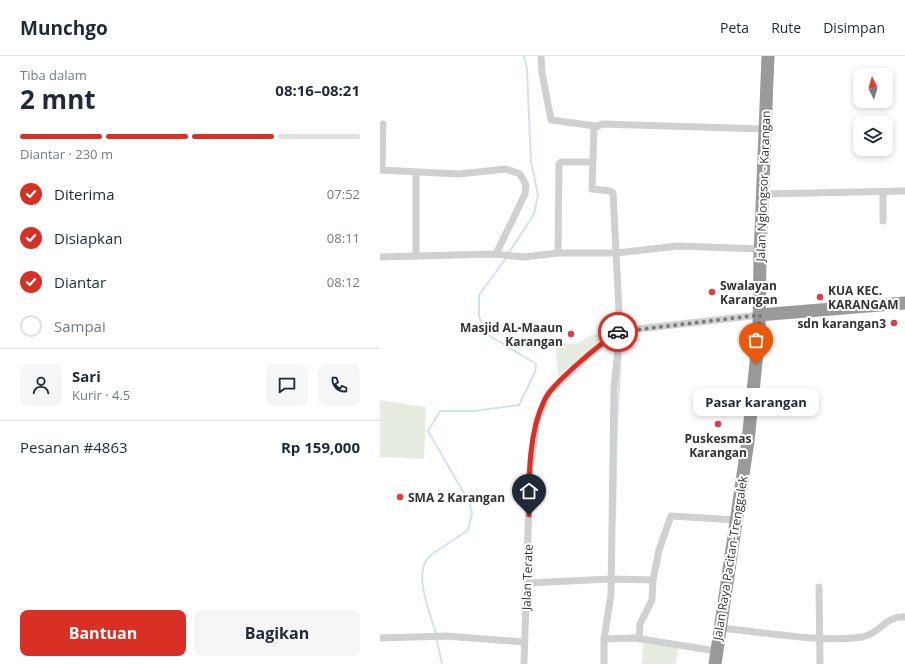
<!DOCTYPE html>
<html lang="id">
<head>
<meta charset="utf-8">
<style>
	:root { --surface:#fff; --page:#f6f6f7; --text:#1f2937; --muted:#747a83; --line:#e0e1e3; --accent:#d93025 }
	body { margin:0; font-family:"Open Sans",sans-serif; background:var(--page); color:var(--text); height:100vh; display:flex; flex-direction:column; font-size:15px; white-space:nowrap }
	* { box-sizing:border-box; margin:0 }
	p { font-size:13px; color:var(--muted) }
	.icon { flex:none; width:22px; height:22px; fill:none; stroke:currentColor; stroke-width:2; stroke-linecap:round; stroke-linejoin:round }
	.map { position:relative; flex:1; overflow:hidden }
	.sheet { display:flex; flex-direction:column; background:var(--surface); width:380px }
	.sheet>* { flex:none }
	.needle { width:26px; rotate:355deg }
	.controls { position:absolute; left:473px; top:12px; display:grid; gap:8px }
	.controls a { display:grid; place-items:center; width:40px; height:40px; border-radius:8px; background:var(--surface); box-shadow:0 2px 6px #0003; font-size:20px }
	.pin { position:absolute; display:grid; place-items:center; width:34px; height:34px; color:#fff; margin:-41px -17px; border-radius:50% 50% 50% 0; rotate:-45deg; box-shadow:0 0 4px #0007 }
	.pin .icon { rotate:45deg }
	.courier { position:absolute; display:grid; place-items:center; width:40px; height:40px; margin:-20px; border:3px solid #d93025; border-radius:50%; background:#fff; color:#222; box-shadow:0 1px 5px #0007 }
	.bubble { position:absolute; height:28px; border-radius:8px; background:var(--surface); box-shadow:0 2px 6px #0003; font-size:13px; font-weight:700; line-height:28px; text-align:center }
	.overview em { font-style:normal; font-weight:700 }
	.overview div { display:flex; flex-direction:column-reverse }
	.overview { display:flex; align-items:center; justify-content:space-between; height:68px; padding:0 20px }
	h1 { font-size:26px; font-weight:700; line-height:30px }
	.bar { display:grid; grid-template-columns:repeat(4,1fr); gap:6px 4px; align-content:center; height:48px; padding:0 20px }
	.bar i { height:5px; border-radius:3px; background:var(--line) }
	.bar .selected { background:var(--accent) }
	.bar p { grid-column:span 4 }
	.line { display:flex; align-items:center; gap:10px; padding:0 20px; border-top:1px solid var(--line) }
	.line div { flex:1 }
	.round { display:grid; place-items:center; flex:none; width:42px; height:42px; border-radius:8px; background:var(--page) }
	ol { padding:0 20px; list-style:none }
	li { display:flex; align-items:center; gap:12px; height:44px }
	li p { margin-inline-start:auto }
	li .icon { padding:4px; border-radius:50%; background:var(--accent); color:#fff; stroke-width:4 }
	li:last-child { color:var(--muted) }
	li i { width:22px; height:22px; border:2px solid var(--line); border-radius:50% }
	.primary-button { display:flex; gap:8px; margin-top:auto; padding:8px 20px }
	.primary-button a { flex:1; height:46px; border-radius:8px; background:var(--accent); color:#fff; font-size:16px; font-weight:700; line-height:46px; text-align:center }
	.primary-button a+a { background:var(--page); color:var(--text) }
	header { display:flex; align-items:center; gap:24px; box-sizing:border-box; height:56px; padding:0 20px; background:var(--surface); border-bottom:1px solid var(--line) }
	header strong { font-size:19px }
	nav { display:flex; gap:22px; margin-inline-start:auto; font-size:14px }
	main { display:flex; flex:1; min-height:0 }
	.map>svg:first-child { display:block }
	.green { fill:#e6ecdf }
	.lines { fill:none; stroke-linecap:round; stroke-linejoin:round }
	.stream { stroke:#cfe2ee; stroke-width:2 }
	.street { stroke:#d0d0d0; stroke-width:7 }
	.highway { stroke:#9a9a9a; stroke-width:13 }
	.done { stroke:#7a7a7a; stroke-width:4; stroke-dasharray:0 7.2 }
	.route { stroke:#d93025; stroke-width:5 }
	.poi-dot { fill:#e63946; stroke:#fff; stroke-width:1.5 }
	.labels { text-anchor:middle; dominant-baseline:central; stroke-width:4; stroke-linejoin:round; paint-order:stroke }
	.street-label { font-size:12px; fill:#333; stroke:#fff }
	.poi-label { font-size:12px; font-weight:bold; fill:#333; stroke:#fff; text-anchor:start }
</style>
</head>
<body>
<header>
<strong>Munchgo</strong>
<nav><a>Peta</a><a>Rute</a><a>Disimpan</a></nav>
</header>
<main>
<section class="sheet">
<div class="overview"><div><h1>2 mnt</h1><p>Tiba dalam</p></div><em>08:16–08:21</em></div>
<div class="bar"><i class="selected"></i><i class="selected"></i><i class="selected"></i><i></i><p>Diantar · 230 m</p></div>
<ol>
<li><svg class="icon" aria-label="check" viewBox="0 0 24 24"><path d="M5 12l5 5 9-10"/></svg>Diterima<p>07:52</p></li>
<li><svg class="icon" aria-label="check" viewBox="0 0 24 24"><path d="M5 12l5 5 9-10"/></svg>Disiapkan<p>08:11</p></li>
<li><svg class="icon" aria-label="check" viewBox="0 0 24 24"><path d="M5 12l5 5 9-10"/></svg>Diantar<p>08:12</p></li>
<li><i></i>Sampai</li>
</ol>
<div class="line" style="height:72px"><a class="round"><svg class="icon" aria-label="person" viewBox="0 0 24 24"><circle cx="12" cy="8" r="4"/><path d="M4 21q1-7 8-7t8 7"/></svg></a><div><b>Sari</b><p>Kurir · 4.5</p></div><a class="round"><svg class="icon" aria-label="chat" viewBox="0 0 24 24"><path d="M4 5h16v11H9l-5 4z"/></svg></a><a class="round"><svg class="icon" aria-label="phone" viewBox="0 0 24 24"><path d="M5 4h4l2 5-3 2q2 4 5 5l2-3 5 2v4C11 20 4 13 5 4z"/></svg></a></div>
<div class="line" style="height:52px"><div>Pesanan #4863</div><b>Rp 159,000</b></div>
<div class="primary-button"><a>Bantuan</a><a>Bagikan</a></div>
</section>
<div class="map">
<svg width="525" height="608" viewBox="0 0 525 608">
	<rect width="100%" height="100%" fill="#fff"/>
	<g class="green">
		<polygon points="226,276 219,287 178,320 175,286 195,288 212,279"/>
		<polygon points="0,344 46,351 44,403 0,401"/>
		<polygon points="263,585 298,592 296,608 262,608"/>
	</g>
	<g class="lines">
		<g class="stream">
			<polyline points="128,198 154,158 158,139 151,106 147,13 144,0"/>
			<polyline points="235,465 237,368 241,293"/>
			<path d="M56 577C50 559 32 514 50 500 61 491 76 483 88 474L92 457 89 446 48 375 60 355H93L139 349 155 316 156 308 105 277 99 260V239L126 202"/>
			<polyline points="57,585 62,608"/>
		</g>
		<g class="street">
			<polyline points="161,0 162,17 171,64 216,70"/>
			<polyline points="0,114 79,118 126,113 140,118 146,129 145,138 116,198"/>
			<polyline points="2,114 3,68"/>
			<polyline points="384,138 525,135"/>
			<polyline points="503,165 503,136"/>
			<polyline points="178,197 179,108 181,106 212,106"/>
			<polyline points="36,200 36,117"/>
			<polyline points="0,201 114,198 144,201 178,197 237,197 298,190 380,193"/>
			<polyline points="147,527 231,523 272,524"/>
			<polyline points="439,531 440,608"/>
			<path d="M340 572C384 576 439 587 482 581 500 578 506 559 525 561"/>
			<polyline points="0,582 66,580 144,586"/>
			<polyline points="259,582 260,568 272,544 273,524 279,494 291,460 356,464"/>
			<polyline points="224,583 255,582 336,595"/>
			<polyline points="144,608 150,413 157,364 169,336 209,299 240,275 380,259"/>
			<polyline points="224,608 224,583 231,538 234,331 240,275 233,137 230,135 212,133 214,72 222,68 386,73"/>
		</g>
		<g class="highway">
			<polyline points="380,259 525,247"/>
			<polyline points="335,608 368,385 379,277 380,201 388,0"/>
		</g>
	</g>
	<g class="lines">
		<polyline class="done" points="238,276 380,259 376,308"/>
		<path class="route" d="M149 459C149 422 148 379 164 345 172 327 220 288 238 276"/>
	</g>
	<g class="poi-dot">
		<circle cx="332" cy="236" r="4"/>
		<circle cx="440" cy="241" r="4"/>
		<circle cx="514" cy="267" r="4"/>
		<circle cx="191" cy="278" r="4"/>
		<circle cx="338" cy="368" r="4"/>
		<circle cx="20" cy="441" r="4"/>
	</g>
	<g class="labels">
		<g class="street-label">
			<text transform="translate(383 130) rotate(-88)">Jalan Nglongsor - Karangan</text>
			<text transform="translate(350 502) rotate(-81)">Jalan Raya Pacitan-Trenggalek</text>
			<text transform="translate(147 521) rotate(-88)">Jalan Terate</text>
		</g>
		<g class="poi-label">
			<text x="340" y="229">Swalayan<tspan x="340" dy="14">Karangan</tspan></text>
			<text x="448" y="234">KUA KEC.<tspan x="448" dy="14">KARANGAM</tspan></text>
			<text x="506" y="267" text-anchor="end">sdn karangan3</text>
			<text x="183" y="271" text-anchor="end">Masjid AL-Maaun<tspan x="183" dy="14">Karangan</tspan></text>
			<text x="338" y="382" text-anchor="middle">Puskesmas<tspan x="338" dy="14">Karangan</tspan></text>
			<text x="28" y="441">SMA 2 Karangan</text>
		</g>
	</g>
</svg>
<div class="controls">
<a><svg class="needle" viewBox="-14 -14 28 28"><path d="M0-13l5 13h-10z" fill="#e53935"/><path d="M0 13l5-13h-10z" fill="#747a83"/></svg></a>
<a><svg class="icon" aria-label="layers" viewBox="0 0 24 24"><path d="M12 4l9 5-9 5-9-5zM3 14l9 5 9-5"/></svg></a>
</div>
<div class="pin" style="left:376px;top:308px;background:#ea580c"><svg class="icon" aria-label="bag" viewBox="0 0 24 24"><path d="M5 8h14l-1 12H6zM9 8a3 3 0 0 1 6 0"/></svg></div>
<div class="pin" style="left:149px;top:459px;background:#1f2937"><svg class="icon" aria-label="home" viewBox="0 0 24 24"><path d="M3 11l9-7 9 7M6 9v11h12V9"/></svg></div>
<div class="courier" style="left:238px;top:276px"><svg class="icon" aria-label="car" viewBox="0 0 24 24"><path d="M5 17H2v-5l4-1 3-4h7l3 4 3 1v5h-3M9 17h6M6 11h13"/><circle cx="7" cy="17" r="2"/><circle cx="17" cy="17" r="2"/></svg></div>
<div class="bubble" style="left:313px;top:332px;width:126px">Pasar karangan</div>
</div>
</main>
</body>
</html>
